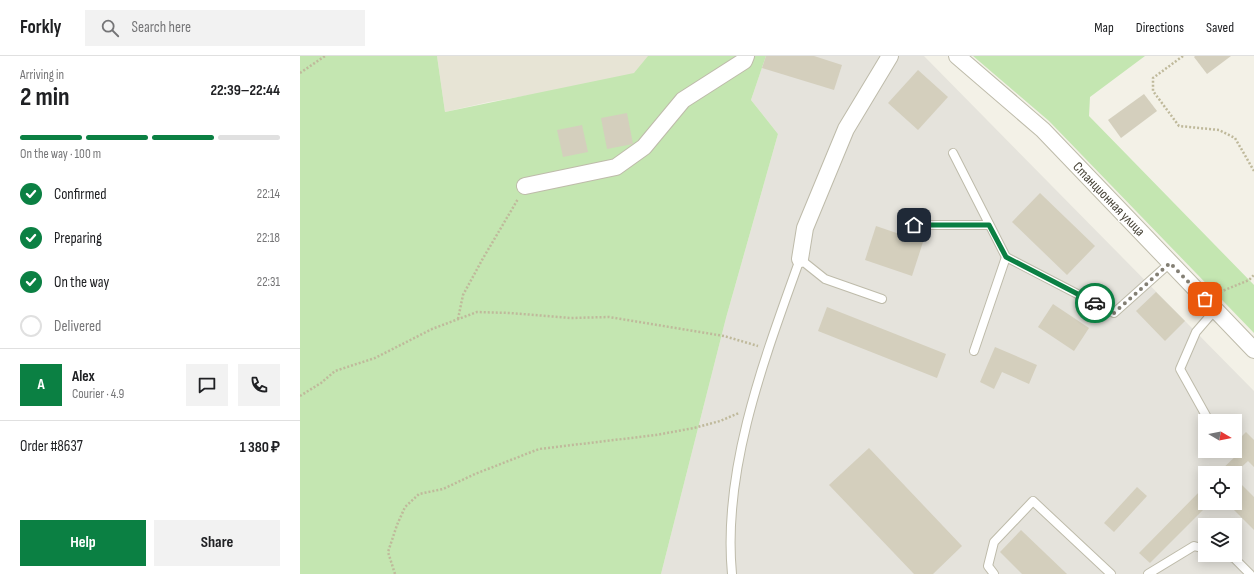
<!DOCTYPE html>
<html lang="en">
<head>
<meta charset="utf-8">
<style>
	:root { --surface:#fff; --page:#f2f2f2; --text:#202124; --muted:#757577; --line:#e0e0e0; --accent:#0b8043 }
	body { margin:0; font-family:"Sofia Sans Condensed",sans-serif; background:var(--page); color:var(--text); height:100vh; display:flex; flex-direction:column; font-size:15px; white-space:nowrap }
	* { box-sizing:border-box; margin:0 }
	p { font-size:13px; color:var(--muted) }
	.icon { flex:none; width:22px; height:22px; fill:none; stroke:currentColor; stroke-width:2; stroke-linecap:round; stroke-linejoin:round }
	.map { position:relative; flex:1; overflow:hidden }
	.details { display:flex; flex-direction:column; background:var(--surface); width:300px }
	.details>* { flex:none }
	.needle { width:26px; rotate:100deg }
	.buttons { position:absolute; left:898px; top:358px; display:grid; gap:8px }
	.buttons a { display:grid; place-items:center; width:44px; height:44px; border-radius:0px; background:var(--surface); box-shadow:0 2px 10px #0003; font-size:20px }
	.pin { position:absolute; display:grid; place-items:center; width:34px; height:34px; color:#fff; margin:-17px; border-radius:8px; box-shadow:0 2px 6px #0006 }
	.courier { position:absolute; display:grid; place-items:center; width:40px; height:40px; margin:-20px; border:3px solid #0b8043; border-radius:50%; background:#fff; color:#222; box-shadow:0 1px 5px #0007 }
	.headline em { font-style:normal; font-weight:700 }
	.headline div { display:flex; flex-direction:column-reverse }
	.headline { display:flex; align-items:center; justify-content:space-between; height:68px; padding:0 20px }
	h1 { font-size:26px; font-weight:700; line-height:30px }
	.bar { display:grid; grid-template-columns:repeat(4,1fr); gap:6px 4px; align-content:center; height:48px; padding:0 20px }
	.bar i { height:5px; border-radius:3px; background:var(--line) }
	.bar .current { background:var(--accent) }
	.bar p { grid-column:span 4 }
	.line { display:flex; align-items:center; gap:10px; padding:0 20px; border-top:1px solid var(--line) }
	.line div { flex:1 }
	.round { display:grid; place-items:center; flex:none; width:42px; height:42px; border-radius:0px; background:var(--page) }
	ol { padding:0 20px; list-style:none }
	li { display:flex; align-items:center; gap:12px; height:44px }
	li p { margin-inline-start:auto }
	li .icon { padding:4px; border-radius:50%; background:var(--accent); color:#fff; stroke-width:4 }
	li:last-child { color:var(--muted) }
	li i { width:22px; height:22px; border:2px solid var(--line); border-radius:50% }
	.cta { display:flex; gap:8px; margin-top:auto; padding:8px 20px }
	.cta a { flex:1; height:46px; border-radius:0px; background:var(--accent); color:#fff; font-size:16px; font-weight:700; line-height:46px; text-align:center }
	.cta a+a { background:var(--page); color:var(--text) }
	header { display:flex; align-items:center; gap:24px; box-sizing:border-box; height:56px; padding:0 20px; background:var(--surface); border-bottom:1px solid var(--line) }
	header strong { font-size:19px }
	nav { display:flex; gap:22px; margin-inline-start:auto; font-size:14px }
	.search { width:280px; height:36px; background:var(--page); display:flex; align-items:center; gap:10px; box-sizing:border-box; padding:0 14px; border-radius:0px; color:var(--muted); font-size:15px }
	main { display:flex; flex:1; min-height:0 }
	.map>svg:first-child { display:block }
	.residential { fill:#e7e4d5 }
	.industrial { fill:#e5e3dc; fill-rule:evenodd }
	.green { fill:#c4e6b1 }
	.building { fill:#d4cfbd }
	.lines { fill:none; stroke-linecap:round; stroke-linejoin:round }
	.service-casing { stroke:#bebbaa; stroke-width:10 }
	.minor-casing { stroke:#bebbaa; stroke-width:18 }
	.path { stroke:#bfb99b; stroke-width:2.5; stroke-dasharray:2 2; stroke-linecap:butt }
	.service { stroke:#fff; stroke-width:8 }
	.minor { stroke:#fff; stroke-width:16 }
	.done { stroke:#837f74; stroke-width:4; stroke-dasharray:0 7.2 }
	.route { stroke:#0b8043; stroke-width:5 }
	.labels { text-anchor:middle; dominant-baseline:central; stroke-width:3; stroke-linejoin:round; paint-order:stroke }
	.street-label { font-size:14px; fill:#464236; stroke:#fff }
</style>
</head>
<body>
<header>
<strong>Forkly</strong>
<div class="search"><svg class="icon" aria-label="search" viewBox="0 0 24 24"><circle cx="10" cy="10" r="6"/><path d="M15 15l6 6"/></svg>Search here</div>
<nav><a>Map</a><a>Directions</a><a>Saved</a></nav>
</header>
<main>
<section class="details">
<div class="headline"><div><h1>2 min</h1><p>Arriving in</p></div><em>22:39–22:44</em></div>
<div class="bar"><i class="current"></i><i class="current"></i><i class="current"></i><i></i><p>On the way · 100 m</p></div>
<ol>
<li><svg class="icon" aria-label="check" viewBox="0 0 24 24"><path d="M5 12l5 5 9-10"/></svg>Confirmed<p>22:14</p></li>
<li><svg class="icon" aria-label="check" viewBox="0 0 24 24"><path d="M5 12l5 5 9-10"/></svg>Preparing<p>22:18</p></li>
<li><svg class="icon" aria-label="check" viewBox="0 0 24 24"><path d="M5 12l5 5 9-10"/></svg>On the way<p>22:31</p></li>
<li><i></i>Delivered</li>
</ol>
<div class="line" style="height:72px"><b class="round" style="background:var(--accent);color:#fff">A</b><div><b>Alex</b><p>Courier · 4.9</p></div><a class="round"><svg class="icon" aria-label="chat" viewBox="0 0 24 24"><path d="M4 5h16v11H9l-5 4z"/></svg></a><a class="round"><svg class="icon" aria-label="phone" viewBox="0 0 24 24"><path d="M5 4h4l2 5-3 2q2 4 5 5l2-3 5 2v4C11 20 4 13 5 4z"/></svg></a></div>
<div class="line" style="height:52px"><div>Order #8637</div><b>1 380 ₽</b></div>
<div class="cta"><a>Help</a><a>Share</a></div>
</section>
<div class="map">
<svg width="954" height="518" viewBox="0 0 954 518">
	<rect width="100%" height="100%" fill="#f3f1e7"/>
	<polygon class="residential" points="137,0 463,0 189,46 145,56"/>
	<path class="industrial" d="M466 0H624L954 335V518H361L426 262 478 78 451 44ZM905 365H935V395H905ZM905 417H935V447H905ZM905 469H935V499H905Z"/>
	<g class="green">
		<polygon points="0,0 137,0 145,56 334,17 348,0 466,0 451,44 478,78 426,262 361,518 0,518"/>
		<polygon points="673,0 845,0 790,41 789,60 954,229 954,277 749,65"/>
	</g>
	<g class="building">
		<polygon points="466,0 514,0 542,9 534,34 462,12"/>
		<polygon points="895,0 931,0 907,18 894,1"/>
		<polygon points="618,14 648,41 618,74 588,47"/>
		<polygon points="844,38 857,55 821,82 808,64"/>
		<polygon points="327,57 333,88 307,93 301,62"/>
		<polygon points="282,69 288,96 263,101 257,74"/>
		<polygon points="740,137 795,190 767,219 712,166"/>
		<polygon points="576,170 623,186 612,220 565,204"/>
		<polygon points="856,236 885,265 865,285 836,255"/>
		<polygon points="753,248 789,272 774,295 738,271"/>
		<polygon points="527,251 646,298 637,322 518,275"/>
		<polygon points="695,291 737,309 729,328 702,316 694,333 680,326"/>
		<polygon points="946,376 954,384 954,411 948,405 935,417 918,417 941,395 935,387"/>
		<polygon points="569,392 662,490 633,518 614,518 529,429"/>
		<polygon points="935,422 954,441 954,474 927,447 935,447"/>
		<polygon points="905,430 905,447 910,447 850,507 839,497"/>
		<polygon points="837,431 847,440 814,476 804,467"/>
		<polygon points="721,474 767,518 722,518 700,496"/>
	</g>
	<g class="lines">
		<g class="service-casing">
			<g id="service">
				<polyline points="653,97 706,201 814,257 870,207"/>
				<polyline points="614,169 689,169"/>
				<polyline points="674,295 706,201"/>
				<polyline points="909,365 880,313 896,276 915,254"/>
				<polyline points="923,499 934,502 950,518"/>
				<path d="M432 518C422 413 465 301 500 203L525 223 582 243"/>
				<polyline points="694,518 688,510 694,486 733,445 811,518"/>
				<polyline points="848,518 894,490 905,493"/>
			</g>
		</g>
		<g class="minor-casing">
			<g id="minor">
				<polyline points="657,0 743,74 954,294"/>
				<polyline points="225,130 316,111 344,91 383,44 444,5 446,0"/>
				<polyline points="500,203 505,172 546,73 590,0"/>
			</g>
		</g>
		<g class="path">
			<polyline points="883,0 853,22 853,35 879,70 919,74 935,82 954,115"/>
			<polyline points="0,17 25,0"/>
			<polyline points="920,236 949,224 954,219"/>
			<polyline points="158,263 163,239 182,204 218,143"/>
			<polyline points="0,340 21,327 35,315 75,302 132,273 177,256 210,257 271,262 309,261 424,280 458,290"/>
			<polyline points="95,518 88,496 97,469 105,451 119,438 143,433 175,418 239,393 356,379 394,372 420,365 439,357"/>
		</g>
		<use href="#service" class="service"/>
		<use href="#minor" class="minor"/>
	</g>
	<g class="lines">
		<polyline class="done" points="795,247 814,257 870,207 905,243"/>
		<polyline class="route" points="614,169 689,169 706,201 795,247"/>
	</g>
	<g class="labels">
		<g class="street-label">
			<text transform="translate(809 143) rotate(46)">Станционная улица</text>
		</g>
	</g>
</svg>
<div class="buttons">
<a><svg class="needle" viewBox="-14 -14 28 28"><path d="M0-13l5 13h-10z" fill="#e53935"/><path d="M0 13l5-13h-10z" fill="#757577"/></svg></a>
<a><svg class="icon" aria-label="locate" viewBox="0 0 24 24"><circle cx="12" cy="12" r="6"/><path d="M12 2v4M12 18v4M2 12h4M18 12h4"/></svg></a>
<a><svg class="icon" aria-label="layers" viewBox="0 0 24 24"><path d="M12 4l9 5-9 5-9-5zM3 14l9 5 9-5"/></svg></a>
</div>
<div class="pin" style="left:905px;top:243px;background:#ea580c"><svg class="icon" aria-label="bag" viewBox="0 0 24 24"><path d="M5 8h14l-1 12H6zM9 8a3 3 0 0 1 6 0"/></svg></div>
<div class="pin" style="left:614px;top:169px;background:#1f2937"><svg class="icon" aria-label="home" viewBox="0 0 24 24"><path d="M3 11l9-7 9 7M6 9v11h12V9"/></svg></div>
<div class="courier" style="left:795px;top:247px"><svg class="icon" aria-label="car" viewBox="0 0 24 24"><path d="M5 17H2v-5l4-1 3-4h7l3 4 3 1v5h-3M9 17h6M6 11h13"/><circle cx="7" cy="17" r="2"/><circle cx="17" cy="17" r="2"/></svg></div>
</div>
</main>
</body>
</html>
